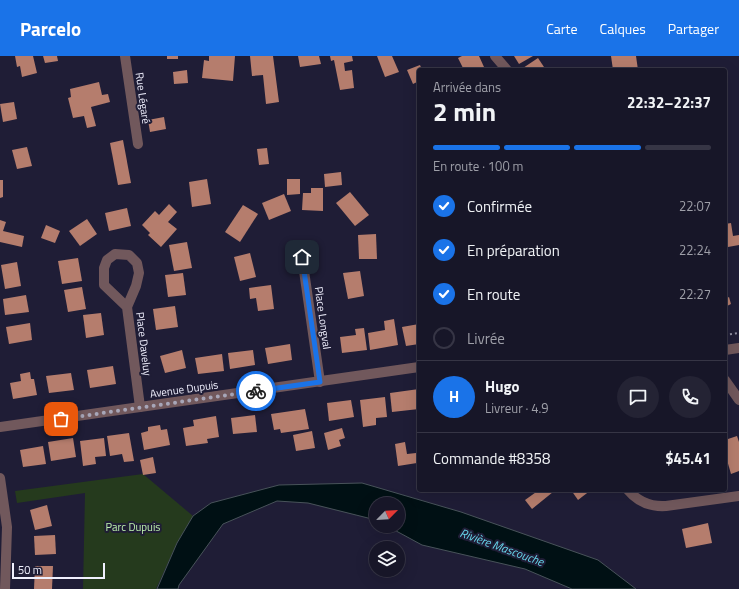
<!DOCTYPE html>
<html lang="fr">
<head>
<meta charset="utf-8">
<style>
	:root { --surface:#171628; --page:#242334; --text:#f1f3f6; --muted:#9e9fa8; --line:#363545; --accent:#1a73e8 }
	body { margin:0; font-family:"Titillium Web",sans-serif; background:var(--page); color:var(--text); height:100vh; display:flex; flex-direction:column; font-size:15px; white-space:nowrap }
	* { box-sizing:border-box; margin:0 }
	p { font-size:13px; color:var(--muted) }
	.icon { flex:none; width:22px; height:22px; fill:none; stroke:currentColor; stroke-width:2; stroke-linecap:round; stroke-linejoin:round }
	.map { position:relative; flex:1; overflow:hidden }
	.side { position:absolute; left:417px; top:12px; width:310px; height:424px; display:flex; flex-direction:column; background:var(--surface); border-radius:4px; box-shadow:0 4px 16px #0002,0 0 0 1px var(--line) }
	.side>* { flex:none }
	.needle { width:26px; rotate:66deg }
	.tools { position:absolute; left:369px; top:441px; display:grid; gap:8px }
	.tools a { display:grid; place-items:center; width:36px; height:36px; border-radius:50%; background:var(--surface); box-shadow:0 4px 16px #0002,0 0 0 1px var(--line); font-size:20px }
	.scale { position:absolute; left:12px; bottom:10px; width:93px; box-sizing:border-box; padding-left:4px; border:2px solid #f0f0fe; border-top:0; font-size:11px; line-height:14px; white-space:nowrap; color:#f0f0fe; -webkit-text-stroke:3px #1f1d36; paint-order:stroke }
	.pin { position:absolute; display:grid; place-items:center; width:34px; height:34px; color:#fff; margin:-17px; border-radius:8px; box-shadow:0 2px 6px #0006 }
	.courier { position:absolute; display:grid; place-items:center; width:40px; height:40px; margin:-20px; border:3px solid #1a73e8; border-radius:50%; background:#fff; color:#222; box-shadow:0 1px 5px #0007 }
	.summary em { font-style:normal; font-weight:700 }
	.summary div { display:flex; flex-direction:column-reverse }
	.summary { display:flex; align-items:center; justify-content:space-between; height:68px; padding:0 16px }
	h1 { font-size:26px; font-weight:700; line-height:30px }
	.bar { display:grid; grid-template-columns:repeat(4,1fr); gap:6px 4px; align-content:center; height:48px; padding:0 16px }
	.bar i { height:5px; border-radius:3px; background:var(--line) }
	.bar .current { background:var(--accent) }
	.bar p { grid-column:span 4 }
	.line { display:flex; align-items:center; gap:10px; padding:0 16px; border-top:1px solid var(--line) }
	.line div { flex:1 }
	.round { display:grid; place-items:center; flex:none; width:42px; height:42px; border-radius:21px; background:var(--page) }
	ol { padding:0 16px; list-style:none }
	li { display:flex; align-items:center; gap:12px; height:44px }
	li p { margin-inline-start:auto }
	li .icon { padding:4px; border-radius:50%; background:var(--accent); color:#fff; stroke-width:4 }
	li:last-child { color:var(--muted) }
	li i { width:22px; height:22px; border:2px solid var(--line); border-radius:50% }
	header { display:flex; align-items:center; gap:24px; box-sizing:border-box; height:56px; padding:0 20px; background:var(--accent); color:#fff }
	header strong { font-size:19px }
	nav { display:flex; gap:22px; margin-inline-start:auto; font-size:14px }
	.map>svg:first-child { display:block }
	.green { fill:#253a1d }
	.water { fill:#001014; stroke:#48535a }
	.building { fill:#b57d6d }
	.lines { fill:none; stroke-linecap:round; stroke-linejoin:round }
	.path { stroke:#9190a3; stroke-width:2; stroke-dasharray:2 3; stroke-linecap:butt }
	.minor { stroke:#71585c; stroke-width:10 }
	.done { stroke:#a7a6b8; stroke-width:4; stroke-dasharray:0 7.2 }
	.route { stroke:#1a73e8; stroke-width:5 }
	.labels { text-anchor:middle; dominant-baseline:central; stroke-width:4; stroke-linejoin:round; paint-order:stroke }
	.street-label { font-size:11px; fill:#f0f0fe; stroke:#1f1d36 }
	.park-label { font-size:11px; fill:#bdf0ad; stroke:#1f1d36 }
	.water-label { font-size:12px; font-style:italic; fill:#67d5ea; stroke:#1f1d36 }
</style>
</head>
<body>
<header>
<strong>Parcelo</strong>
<nav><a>Carte</a><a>Calques</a><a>Partager</a></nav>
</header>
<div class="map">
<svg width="739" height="533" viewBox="0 0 739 533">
	<rect width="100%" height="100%" fill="#1f1d36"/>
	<polygon class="green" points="143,418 193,460 177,487 156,533 83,533 85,437 17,447 15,435"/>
	<polygon class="water" points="362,427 461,456 598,504 636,533 572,533 525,513 422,489 387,470 398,470 398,448 376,448 376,464 308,447 277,445 223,468 179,529 178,533 157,533 177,487 193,460 211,447 279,429"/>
	<g class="building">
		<polygon points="15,0 33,0 37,17 22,21 20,10 17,11"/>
		<polygon points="43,0 57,0 58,5 45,7"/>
		<rect x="167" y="0" width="11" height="3"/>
		<polygon points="209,0 235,0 233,25 202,22 204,4 209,5"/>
		<polygon points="250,0 273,0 279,46 266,48 263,19 252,20"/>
		<polygon points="298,0 319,0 321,8 300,11"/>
		<polygon points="330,0 352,0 353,5 344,7 345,15 352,14 354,32 340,34 334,4 331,5"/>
		<polygon points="377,0 392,0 399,16 385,21"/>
		<polygon points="462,0 479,0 484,11 478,14 464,14 458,2"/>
		<polygon points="514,0 533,0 519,8"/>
		<polygon points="611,0 636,0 638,14 613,14"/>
		<polygon points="538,2 546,14 525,14 523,12"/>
		<polygon points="420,9 422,14 419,14 419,25 413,28 407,14"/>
		<polygon points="187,14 188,27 174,28 173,16"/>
		<polygon points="99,26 102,39 108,38 110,46 91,51 96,70 87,72 84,60 73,62 68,42 71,41 70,33"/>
		<polygon points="14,46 17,63 3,66 0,48"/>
		<polygon points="164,61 166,73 150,76 148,64"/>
		<polygon points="123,84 131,127 118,129 110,87"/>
		<polygon points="27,91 32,110 17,113 12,94"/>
		<polygon points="267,92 269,108 259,109 257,93"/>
		<polygon points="341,116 342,129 325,131 324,118"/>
		<polygon points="207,123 211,148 192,151 189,126"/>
		<polygon points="287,123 300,123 300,138 287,139"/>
		<polygon points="0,124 3,124 3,141 0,142"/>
		<polygon points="311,132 323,132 323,155 302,154 303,137 311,137"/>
		<polygon points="350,136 369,159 355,170 336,147"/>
		<polygon points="284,138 291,155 269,164 262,147"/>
		<polygon points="169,148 177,156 168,166 177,173 161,191 148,179 150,177 142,169 155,155 159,159"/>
		<polygon points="243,149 258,158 240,186 225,176"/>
		<polygon points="127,152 131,170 109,175 105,157"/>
		<polygon points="87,163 97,178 80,190 69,175"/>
		<polygon points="0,164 6,166 3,175 24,180 22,191 0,186"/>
		<polygon points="731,167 733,180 739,179 739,189 728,191 727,185 725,186 725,168"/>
		<polygon points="46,169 60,175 55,187 41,182"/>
		<polygon points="376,178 377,203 359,203 358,179"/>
		<polygon points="187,186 192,212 174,215 169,189"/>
		<polygon points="250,197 256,221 240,225 234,201"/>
		<polygon points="78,202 82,225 62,228 58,205"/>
		<polygon points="17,206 21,230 5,233 1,209"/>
		<polygon points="360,215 364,240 348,243 343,217"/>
		<polygon points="183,217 186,239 168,241 165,219"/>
		<polygon points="271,229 274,253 258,255 256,242 250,243 249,232"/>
		<polygon points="82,231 86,253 68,256 64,234"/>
		<polygon points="26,239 29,256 5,259 3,243"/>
		<polygon points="729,241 731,248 725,251 725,243"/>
		<polygon points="175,250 178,271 156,274 153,253"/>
		<polygon points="101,257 104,279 86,282 83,259"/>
		<polygon points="394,263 398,289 370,294 368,277 385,274 384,265"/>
		<polygon points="30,267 32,284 9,288 6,271"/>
		<polygon points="419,268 419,288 406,290 402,271"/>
		<polygon points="364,272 367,294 342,297 340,281 356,279 355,273"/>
		<polygon points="290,288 292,304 268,308 265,292"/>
		<polygon points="182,294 186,312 165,317 160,300"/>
		<polygon points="253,294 255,309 230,313 228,297"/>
		<polygon points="222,298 224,315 198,318 195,302"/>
		<polygon points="113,310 116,328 90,332 87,314"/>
		<polygon points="30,316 31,323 34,323 37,339 13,343 10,327 21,325 20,318"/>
		<polygon points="71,317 74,334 49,337 46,320"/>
		<polygon points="419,333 419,353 392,356 390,337"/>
		<polygon points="385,341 387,361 376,362 376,369 363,371 360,344"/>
		<polygon points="351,344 354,361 329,365 327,347"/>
		<polygon points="305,353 309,373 281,377 280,373 274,374 271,358"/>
		<polygon points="255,359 257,376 233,378 231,362"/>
		<polygon points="216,360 219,381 207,383 208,387 186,390 183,372 194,370 193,364"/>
		<polygon points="160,369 161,374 167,373 170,389 144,394 141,377 148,375 148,371"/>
		<polygon points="342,372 345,382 339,384 341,390 328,394 324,377"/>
		<polygon points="312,375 315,392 296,395 293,379"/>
		<polygon points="129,377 134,405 124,406 122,398 110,400 107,380"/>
		<polygon points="737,380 739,386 739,415 731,418 725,397 725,384"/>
		<polygon points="73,382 76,401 51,405 48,386"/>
		<polygon points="104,382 106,400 95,401 96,408 83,410 80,385"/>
		<polygon points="405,386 407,398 416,397 417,407 398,410 395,388"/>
		<polygon points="43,390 46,408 23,411 20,394"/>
		<polygon points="153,401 156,417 143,419 140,404"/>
		<polygon points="539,434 551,434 553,436 532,453 525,444"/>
		<polygon points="571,434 591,434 578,444"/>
		<polygon points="47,449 52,470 35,474 30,454"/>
		<polygon points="708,467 712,487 686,492 682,473"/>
		<polygon points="55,479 56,498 35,499 34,480"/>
		<polygon points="35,510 53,510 52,533 34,533"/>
	</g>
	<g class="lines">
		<polyline class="path" points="725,279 739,277"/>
		<g class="minor">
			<polyline points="125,0 138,88"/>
			<polyline points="495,0 507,14"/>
			<polyline points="302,201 320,326"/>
			<polyline points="127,251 104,229 104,212 107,204 115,198 129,199 137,207 139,217 136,230 127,251 140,351"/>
			<polyline points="725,294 739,292"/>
			<polyline points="725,324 739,344"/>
			<polyline points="0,371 419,311"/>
			<polyline points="0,422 7,471 5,533"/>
			<path d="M628 434C638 446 651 451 666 450L739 440"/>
		</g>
	</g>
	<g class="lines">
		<polyline class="done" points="61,363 256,335"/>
		<polyline class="route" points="256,335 320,326 302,201"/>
	</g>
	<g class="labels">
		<g class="street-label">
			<text transform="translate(143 42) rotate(82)">Rue Légaré</text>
			<text transform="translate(323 262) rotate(82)">Place Longval</text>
			<text transform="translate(144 288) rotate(83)">Place Daveluy</text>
			<text transform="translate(184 333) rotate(-8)">Avenue Dupuis</text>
		</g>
		<g class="park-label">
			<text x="133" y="471">Parc Dupuis</text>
		</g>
		<g class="water-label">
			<text transform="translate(502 491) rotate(20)">Rivière Mascouche</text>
		</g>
	</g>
</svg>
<div class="tools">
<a><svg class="needle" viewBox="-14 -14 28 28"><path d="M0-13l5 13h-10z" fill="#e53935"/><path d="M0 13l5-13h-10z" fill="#9e9fa8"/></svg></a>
<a><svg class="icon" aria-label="layers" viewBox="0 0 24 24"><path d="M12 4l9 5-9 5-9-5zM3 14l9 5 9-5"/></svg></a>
</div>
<div class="scale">50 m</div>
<div class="pin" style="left:61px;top:363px;background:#ea580c"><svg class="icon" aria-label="bag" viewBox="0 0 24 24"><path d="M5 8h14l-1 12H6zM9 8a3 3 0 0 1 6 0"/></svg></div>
<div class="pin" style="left:302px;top:201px;background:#1f2937"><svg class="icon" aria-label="home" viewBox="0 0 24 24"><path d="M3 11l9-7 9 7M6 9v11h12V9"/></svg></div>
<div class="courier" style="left:256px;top:335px"><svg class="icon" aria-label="bike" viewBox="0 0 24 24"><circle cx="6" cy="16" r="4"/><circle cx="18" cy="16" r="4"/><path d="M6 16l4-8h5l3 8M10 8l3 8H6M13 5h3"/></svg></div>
<section class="side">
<div class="summary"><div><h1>2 min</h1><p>Arrivée dans</p></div><em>22:32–22:37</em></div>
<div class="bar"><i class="current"></i><i class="current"></i><i class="current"></i><i></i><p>En route · 100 m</p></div>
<ol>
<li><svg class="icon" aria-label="check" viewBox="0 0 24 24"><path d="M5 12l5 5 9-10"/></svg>Confirmée<p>22:07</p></li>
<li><svg class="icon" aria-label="check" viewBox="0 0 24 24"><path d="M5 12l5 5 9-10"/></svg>En préparation<p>22:24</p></li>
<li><svg class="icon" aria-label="check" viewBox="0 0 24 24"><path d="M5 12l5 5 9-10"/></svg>En route<p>22:27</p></li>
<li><i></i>Livrée</li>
</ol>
<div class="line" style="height:72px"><b class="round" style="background:var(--accent);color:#fff">H</b><div><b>Hugo</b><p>Livreur · 4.9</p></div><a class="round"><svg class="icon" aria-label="chat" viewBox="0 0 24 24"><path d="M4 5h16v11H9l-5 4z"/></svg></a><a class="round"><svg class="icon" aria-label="phone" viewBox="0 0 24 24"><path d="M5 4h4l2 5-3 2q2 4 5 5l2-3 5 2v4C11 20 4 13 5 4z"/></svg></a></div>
<div class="line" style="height:52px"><div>Commande #8358</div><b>$45.41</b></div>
</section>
</div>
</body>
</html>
